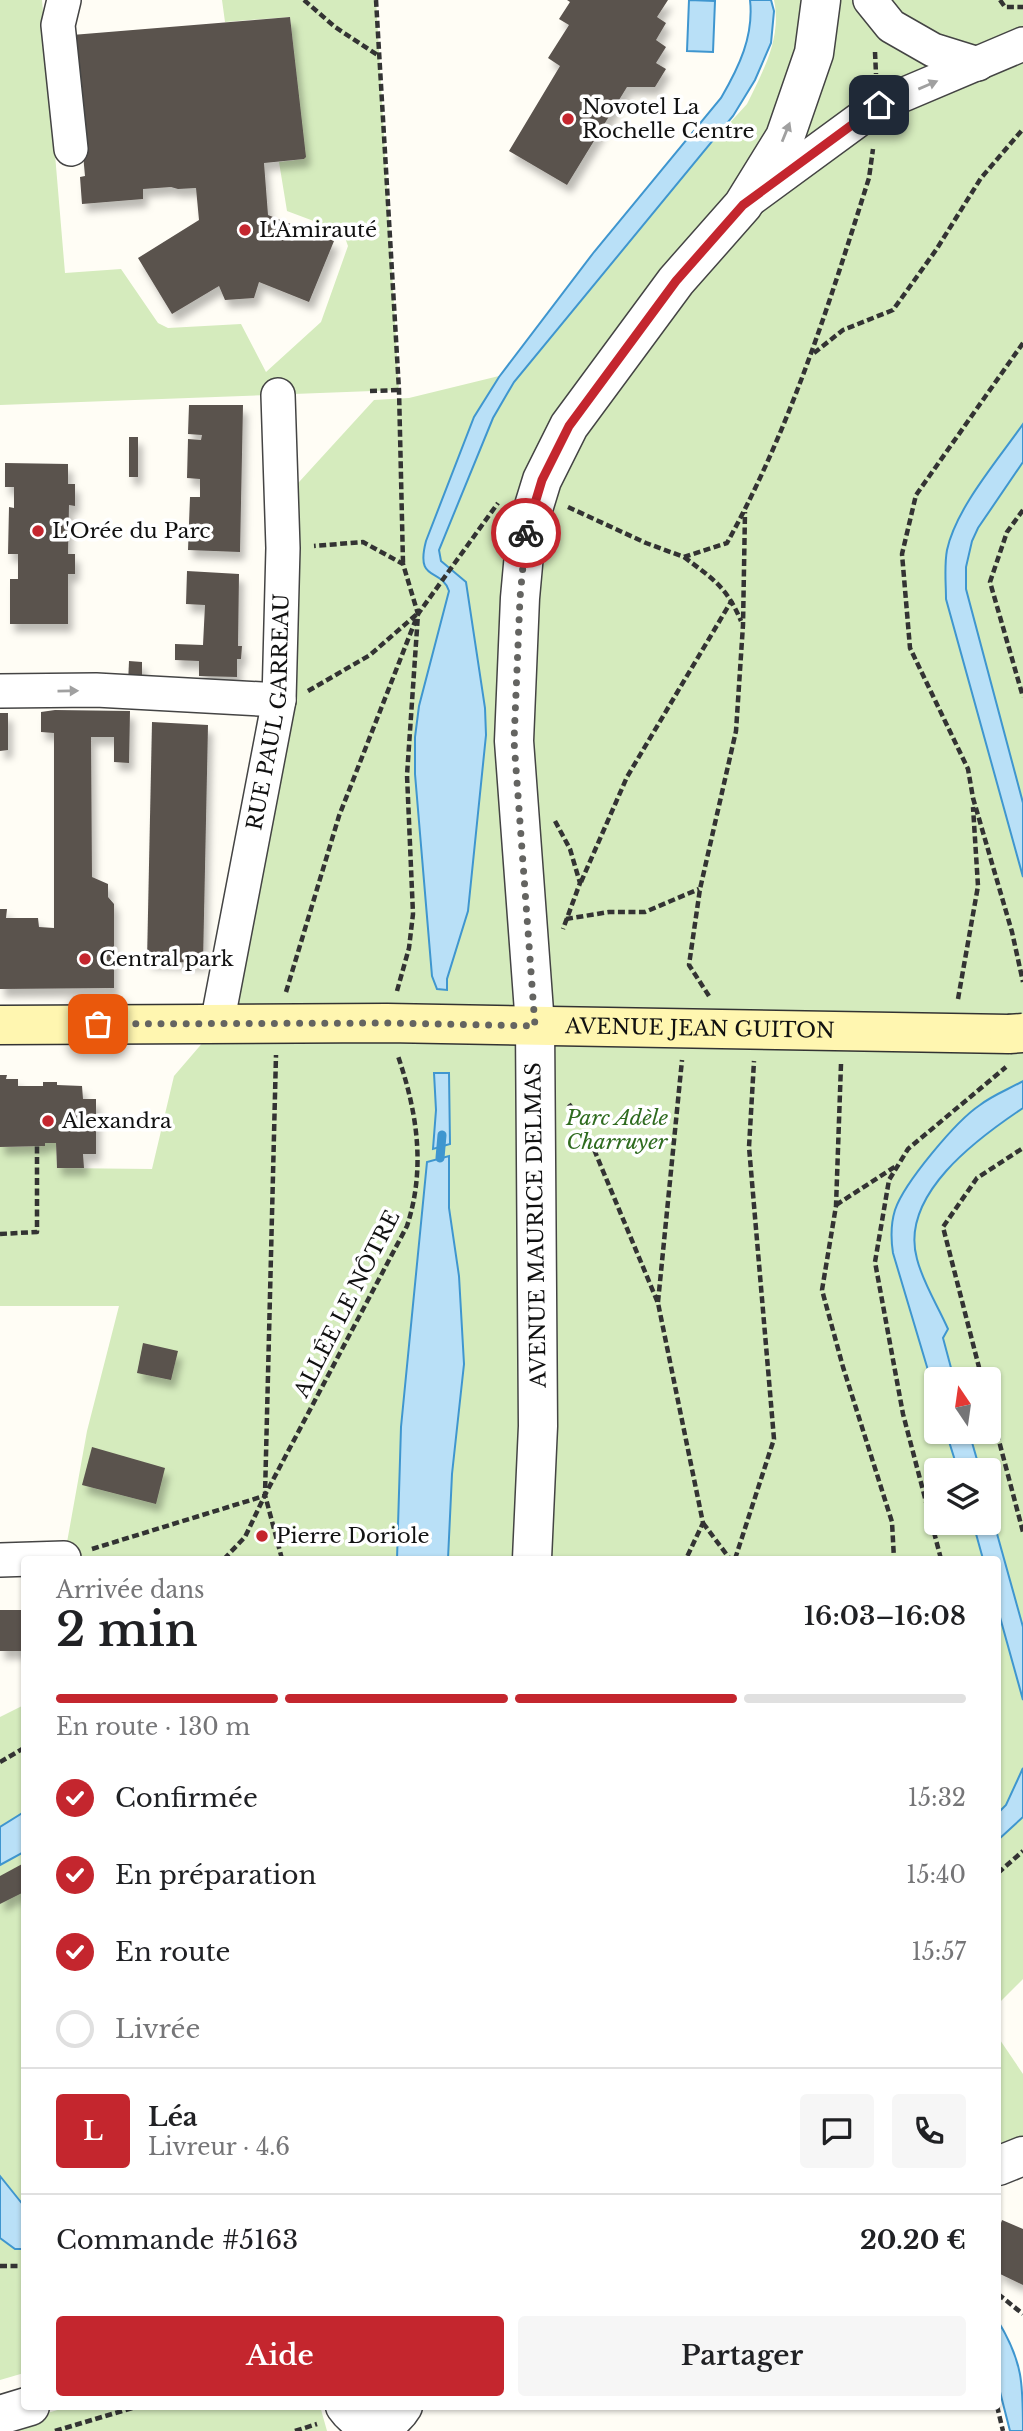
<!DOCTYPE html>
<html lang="fr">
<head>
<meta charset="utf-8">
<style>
	:root { --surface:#fff; --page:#f6f6f6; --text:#202124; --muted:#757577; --line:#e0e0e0; --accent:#c4262e }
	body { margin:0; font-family:"Libre Baskerville",serif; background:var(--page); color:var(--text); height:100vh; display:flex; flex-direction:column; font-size:26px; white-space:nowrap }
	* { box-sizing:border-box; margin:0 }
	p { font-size:23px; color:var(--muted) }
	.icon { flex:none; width:38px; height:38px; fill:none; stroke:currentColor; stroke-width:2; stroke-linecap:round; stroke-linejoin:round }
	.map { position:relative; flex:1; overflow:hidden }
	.panel { position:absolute; left:21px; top:1556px; width:980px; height:854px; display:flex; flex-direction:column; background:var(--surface); border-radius:7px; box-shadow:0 2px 5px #0004 }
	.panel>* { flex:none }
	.needle { width:46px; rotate:347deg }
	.tools { position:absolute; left:924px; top:1367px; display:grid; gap:14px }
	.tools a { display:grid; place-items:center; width:77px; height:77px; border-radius:7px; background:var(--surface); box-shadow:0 2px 5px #0004; font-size:35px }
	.pin { position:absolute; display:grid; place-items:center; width:60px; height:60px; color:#fff; margin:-30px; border-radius:14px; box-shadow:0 4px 10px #0006 }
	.courier { position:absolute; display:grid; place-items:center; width:70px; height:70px; margin:-35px; border:5px solid #c4262e; border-radius:50%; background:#fff; color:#222; box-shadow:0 2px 9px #0007 }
	.head em { font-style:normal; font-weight:600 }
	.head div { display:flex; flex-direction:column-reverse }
	.head { display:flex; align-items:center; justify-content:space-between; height:119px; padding:0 35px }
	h1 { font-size:46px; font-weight:600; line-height:52px }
	.bar { display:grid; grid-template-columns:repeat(4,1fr); gap:10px 7px; align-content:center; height:84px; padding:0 35px }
	.bar i { height:9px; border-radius:5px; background:var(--line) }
	.bar .selected { background:var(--accent) }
	.bar p { grid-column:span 4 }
	.line { display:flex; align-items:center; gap:18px; padding:0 35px; border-top:2px solid var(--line) }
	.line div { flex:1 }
	.round { display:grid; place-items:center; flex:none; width:74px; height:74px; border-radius:7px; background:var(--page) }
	ol { padding:0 35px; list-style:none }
	li { display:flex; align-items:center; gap:21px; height:77px }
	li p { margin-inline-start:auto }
	li .icon { padding:7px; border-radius:50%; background:var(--accent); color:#fff; stroke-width:4 }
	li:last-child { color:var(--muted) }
	li i { width:38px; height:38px; border:4px solid var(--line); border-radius:50% }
	.button { display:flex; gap:14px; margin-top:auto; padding:14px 35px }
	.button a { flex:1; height:80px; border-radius:7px; background:var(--accent); color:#fff; font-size:28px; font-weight:600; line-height:80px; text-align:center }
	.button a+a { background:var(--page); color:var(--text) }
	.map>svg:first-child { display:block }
	.green { fill:#d5ebbd; fill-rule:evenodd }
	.water { fill:#b9e0f7; stroke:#3f96cf; stroke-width:2 }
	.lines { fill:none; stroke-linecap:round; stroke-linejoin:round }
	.stream { stroke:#3f96cf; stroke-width:9 }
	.building { fill:#5a524d; filter:url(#shadow) }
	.minor-casing { stroke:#444; stroke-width:36 }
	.tertiary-casing { stroke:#444; stroke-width:41 }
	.secondary-casing { stroke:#333; stroke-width:41 }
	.path { stroke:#333; stroke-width:4.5; stroke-dasharray:7 3.5; stroke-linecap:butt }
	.minor { stroke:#fff; stroke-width:33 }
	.tertiary { stroke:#fff; stroke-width:38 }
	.secondary { stroke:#fff6b0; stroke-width:38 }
	.secondary-bridge-casing { stroke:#333; stroke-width:41; stroke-linecap:butt }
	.secondary-bridge { stroke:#fff6b0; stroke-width:38 }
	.oneway { fill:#a0a0a0 }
	.done { stroke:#646461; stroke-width:7; stroke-dasharray:0 12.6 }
	.route { stroke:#c4262e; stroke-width:9 }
	.poi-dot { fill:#c4262e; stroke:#fff; stroke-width:2.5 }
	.labels { text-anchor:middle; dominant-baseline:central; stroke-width:7; stroke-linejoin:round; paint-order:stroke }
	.poi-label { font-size:21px; fill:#111; stroke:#fff; text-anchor:start }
	.street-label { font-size:21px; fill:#111; stroke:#fff }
	.park-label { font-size:21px; font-style:italic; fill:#2f6b1f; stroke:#fff }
</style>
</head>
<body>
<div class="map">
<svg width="1023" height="2431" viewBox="0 0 1023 2431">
	<defs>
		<filter id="shadow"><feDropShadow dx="4.5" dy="8" stdDeviation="3.5" flood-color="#0004"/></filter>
	</defs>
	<rect width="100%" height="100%" fill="#fffdf5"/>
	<g class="green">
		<polygon points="0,0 42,0 65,273 121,269 158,323 168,328 241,324 266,372 321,322 348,246 343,232 287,211 279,162 304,159 305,157 290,17 225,22 222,0 376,0 399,390 0,405"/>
		<path d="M774 0H1023V1979L998 2004V1559H64L87 1431 119 1306H0V1147L44 1146 45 1143H56L57 1168 152 1169 174 1076 229 1012 289 493 374 400 409 398 499 376 747 104C763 71 782 38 774 0ZM936 1379H989V1432H936ZM936 1470H989V1522H936Z"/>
		<polygon points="24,1705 24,2373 0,2380 0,1717"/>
		<polygon points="998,2037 1023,2074 1023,2144 998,2154"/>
		<polygon points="71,2406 320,2406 327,2431 0,2431 0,2427"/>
	</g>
	<g class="water">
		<polygon points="689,0 715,1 713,52 687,51"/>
		<path d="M750 0H771L774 11 771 43 755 80 733 116 514 382 493 418 439 550 441 561 466 582 485 708 486 735 468 911 447 979V990L437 989 432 976 415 774V737L419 706 449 591C441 567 415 583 426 541L474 417 499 377 594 252 721 98C739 67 754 36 750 0Z"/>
		<path d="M1023 424V462L978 528 972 541 966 567V589L1023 803V877L946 599C946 583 944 566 947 550 956 508 998 460 1023 424Z"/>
		<polygon points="434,1073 449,1073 450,1144 433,1149 436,1110"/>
		<path d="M1023 1081V1108C978 1138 899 1195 917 1259 923 1283 938 1306 948 1329L943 1338 954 1379H936V1397L893 1253C891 1240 891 1223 895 1210 904 1183 956 1121 980 1105 993 1095 1009 1089 1023 1081Z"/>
		<polygon points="449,1156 449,1208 459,1276 464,1364 452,1474 448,1559 397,1559 401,1427 427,1162"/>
		<polygon points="946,1432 969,1432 980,1470 958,1470"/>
		<polygon points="989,1505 1023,1627 1023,1700 998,1610 998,1559 983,1559 973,1523 989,1522"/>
		<polygon points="1023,1768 1023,1817 998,1840 998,1813 1006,1805"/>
		<polygon points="24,1812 24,1852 0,1865 0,1827"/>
		<polygon points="0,2176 24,2206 24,2249 15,2249 0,2238"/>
		<path d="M998 2321C1023 2362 1023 2384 1023 2431H1010L998 2384Z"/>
	</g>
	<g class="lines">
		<polyline class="stream" points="440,1158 442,1135"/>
	</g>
	<g class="building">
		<polygon points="567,0 668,0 657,17 666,23 656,40 666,47 656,63 666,69 655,87 627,87 567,185 509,151 560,66 548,58 569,25 559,19 570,2"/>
		<polygon points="290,17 306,157 304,159 264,163 268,215 334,241 309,302 259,282 254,298 225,300 219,286 172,314 138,258 199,220 196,188 178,189 171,187 143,189 143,199 82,204 80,177 85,176 72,35"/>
		<polygon points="189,405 243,405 240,552 188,550 190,497 200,497 200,479 187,478 188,439 201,440 202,435 188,434"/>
		<rect x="129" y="437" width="9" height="40"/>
		<polygon points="5,463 68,464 68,484 75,484 75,506 69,505 68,554 75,554 75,574 68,574 68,624 10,624 10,579 18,579 18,554 8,554 9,507 14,508 14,487 5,487"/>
		<polygon points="187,571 239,574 238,646 242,646 241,659 237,659 237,677 199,676 199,661 175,660 175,644 203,645 205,605 186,604"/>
		<polygon points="129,661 142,662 142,685 128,684"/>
		<polygon points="55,710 130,711 129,763 114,762 114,737 91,737 92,877 108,884 108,897 114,904 114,988 0,989 0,909 7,909 6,918 38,918 39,927 54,928 54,733 41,732 41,712"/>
		<polygon points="0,713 8,713 8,750 0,751"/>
		<polygon points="152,722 208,725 203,963 147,961"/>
		<polygon points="0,1075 7,1075 6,1079 18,1079 18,1086 43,1086 43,1082 57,1082 57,1085 82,1086 83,1099 96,1099 96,1154 83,1154 84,1168 57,1168 56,1143 45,1143 45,1146 0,1147"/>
		<polygon points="143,1343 178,1351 171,1380 137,1373"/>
		<polygon points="92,1447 165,1468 156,1504 82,1485"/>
		<rect x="0" y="1610" width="24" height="41"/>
		<polygon points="24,1863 24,1892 0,1904 0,1876"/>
		<polygon points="1002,2220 1023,2229 1023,2285 998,2273 998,2232"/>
	</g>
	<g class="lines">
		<g class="minor-casing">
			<g id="minor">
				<polyline points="64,0 58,25 71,149"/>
				<polyline points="870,0 891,26 933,50 978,64"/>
				<polyline points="748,201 879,105 1023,44"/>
				<polyline points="0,691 96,690 279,700"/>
				<path id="s1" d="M217 1024 279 700 283 548 278 395"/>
				<polyline points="0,1560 64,1558"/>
			</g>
		</g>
		<g class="tertiary-casing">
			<g id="tertiary">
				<polyline points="532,1559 538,1426 535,1025 514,741 520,598 526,532 542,480 569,426 676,281 743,205 785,137 814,53 821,0"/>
				<polyline points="998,2166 1023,2156"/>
				<path d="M345 2406C362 2430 388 2431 403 2406"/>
				<polyline points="0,2415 30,2406"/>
			</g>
		</g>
		<g class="secondary-casing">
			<g id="secondary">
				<path id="s2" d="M0 1025 387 1023 1009 1034"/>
			</g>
		</g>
		<g class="path">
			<polyline points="304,0 335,27 379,56"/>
			<polyline points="376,0 399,390 403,563"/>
			<polyline points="1000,0 1005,7 1023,7"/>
			<polyline points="875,52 876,74"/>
			<polyline points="1023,343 916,495 902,554 910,648 968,769 973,798 1012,932 1023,982"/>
			<polyline points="814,353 843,330 893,310 936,250 981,178 1023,129"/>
			<polyline points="370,391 399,390"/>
			<path d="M568 507 646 543 684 557 727 543C791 427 829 304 869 178L873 149"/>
			<polyline points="1023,510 1007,532 990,582 1023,697"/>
			<path d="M684 557C713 579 726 586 741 621"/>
			<polyline points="308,691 370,655 417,614"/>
			<polyline points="555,821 570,849 580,883 563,929"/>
			<polyline points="581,882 627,777 732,600"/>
			<polyline points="566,919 609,912 645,912 699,889"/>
			<polyline points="397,991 409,948 413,914 407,775 418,614 498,503"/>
			<polyline points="286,992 339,816 418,614 403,564 363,542 314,546"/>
			<polyline points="709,996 689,965 700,889 736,731 743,625 745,512"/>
			<polyline points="958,999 978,886 973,807"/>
			<polyline points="841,1064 836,1206 822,1290 843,1367 892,1522 894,1559"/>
			<polyline points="569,1104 583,1123 658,1303 703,1523 686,1559"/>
			<polyline points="836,1205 896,1166"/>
			<polyline points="0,1234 37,1232 37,1146"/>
			<polyline points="658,1302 682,1060"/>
			<polyline points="982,1379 943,1227 977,1178 1023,1148"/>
			<polyline points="989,1403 1023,1532"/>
			<polyline points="703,1523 730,1559"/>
			<polyline points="92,1549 264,1496"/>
			<polyline points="224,1559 245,1537 265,1495 276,1055"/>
			<path d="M282 1559 265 1495 407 1226C426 1168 417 1112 398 1056"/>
			<polyline points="735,1559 774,1439 749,1147 754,1061"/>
			<polyline points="941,1559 903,1414 875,1262 889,1180 908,1149 1006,1067"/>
			<polyline points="0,1762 24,1748"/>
			<polyline points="998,1873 1023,1851"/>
			<polyline points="0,2266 24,2266"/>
			<polyline points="998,2294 1023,2314"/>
			<polyline points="997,2406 1003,2431"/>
			<polyline points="55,2431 139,2406"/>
			<polyline points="295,2431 317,2424"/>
		</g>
		<use href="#minor" class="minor"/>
		<use href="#tertiary" class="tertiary"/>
		<use href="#secondary" class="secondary"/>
		<g class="secondary-bridge-casing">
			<polyline id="secondary-bridge" points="1009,1034 1023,1033"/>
		</g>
		<use href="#secondary-bridge" class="secondary-bridge"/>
	</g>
	<defs><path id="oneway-solid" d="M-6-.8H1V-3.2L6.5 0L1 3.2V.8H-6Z" transform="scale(1.75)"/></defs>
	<g class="oneway">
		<use href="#oneway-solid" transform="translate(928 85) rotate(-23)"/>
		<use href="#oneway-solid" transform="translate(786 132) rotate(-68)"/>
		<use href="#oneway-solid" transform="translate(68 691) rotate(-1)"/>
	</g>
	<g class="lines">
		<polyline class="done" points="98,1024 387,1023 535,1026 514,741 520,598 526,533"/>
		<polyline class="route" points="526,533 542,480 569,426 676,281 743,205 879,105"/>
	</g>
	<g class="poi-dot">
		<circle cx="568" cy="119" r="7"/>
		<circle cx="245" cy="230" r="7"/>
		<circle cx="38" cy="531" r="7"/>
		<circle cx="85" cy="959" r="7"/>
		<circle cx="48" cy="1121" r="7"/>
		<circle cx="262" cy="1536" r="7"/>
	</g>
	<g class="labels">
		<g class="poi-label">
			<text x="582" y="107">Novotel La<tspan x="582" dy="24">Rochelle Centre</tspan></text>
			<text x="259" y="230">L'Amirauté</text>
			<text x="52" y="531">L'Orée du Parc</text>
			<text x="99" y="959">Central park</text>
			<text x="62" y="1121">Alexandra</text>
			<text x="276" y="1536">Pierre Doriole</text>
		</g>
		<g class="street-label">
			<text stroke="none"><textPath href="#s1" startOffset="317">RUE PAUL GARREAU</textPath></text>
			<text stroke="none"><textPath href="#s2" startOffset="700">AVENUE JEAN GUITON</textPath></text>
			<text transform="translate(536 1225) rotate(-91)">AVENUE MAURICE DELMAS</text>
			<text transform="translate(347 1304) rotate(-63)">ALLÉE LE NÔTRE</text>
		</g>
		<g class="park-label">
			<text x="617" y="1118">Parc Adèle<tspan x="617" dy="24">Charruyer</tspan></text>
		</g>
	</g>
</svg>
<div class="tools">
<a><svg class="needle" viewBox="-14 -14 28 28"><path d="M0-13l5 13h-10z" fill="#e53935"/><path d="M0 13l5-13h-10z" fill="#757577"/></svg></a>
<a><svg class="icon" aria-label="layers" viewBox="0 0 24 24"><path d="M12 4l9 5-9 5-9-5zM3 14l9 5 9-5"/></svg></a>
</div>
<div class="pin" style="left:98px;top:1024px;background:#ea580c"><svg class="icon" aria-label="bag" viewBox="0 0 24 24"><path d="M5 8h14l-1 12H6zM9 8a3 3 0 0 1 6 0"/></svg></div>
<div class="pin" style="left:879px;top:105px;background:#1f2937"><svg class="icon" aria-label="home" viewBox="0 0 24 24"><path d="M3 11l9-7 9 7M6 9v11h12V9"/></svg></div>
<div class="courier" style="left:526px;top:533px"><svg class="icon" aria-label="bike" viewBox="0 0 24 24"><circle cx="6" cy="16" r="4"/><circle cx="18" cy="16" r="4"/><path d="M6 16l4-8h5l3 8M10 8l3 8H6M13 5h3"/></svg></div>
<section class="panel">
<div class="head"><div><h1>2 min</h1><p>Arrivée dans</p></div><em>16:03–16:08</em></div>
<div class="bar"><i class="selected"></i><i class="selected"></i><i class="selected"></i><i></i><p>En route · 130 m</p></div>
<ol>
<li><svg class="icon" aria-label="check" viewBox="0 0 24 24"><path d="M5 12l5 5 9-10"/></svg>Confirmée<p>15:32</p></li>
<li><svg class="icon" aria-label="check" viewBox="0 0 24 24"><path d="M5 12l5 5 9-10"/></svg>En préparation<p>15:40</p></li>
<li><svg class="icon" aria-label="check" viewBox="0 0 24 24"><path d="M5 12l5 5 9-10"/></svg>En route<p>15:57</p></li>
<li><i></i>Livrée</li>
</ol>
<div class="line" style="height:126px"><b class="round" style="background:var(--accent);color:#fff">L</b><div><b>Léa</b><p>Livreur · 4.6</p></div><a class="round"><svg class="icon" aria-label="chat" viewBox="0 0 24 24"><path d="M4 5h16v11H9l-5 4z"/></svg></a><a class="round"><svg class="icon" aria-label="phone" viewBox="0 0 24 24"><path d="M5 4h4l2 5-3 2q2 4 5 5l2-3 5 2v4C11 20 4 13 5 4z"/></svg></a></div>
<div class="line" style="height:91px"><div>Commande #5163</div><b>20.20 €</b></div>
<div class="button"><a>Aide</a><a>Partager</a></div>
</section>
</div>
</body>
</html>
